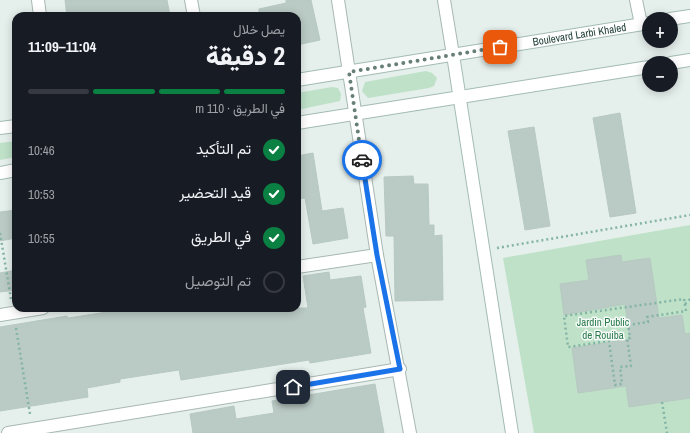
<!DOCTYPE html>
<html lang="ar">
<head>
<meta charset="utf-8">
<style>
	:root { --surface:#171b24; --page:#242831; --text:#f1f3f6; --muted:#9ea1a6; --line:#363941; --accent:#0b8043 }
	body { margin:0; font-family:"Archivo Narrow",Vazirmatn,sans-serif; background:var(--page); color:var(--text); direction:rtl; height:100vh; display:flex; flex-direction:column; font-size:15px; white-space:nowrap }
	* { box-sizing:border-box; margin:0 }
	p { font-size:13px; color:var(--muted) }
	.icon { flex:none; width:22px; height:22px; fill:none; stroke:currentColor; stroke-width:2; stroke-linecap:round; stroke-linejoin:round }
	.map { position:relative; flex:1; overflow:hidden; direction:ltr }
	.drawer { position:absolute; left:12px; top:12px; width:289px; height:300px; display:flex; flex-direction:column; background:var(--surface); border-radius:12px; box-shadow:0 2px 10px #0003; direction:rtl }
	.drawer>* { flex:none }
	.fabs { position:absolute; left:642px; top:12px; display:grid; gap:8px }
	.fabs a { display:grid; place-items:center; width:36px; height:36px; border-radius:50%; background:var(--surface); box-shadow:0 2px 10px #0003; font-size:20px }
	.pin { position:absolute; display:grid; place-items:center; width:34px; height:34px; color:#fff; margin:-17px; border-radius:8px; box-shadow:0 2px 6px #0006 }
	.courier { position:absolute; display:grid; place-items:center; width:40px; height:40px; margin:-20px; border:3px solid #1a73e8; border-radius:50%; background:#fff; color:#222; box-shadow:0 1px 5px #0007 }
	.headline em { font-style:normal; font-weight:800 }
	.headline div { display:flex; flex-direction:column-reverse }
	.headline { display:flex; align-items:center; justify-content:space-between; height:68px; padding:0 16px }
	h1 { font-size:26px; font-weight:800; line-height:30px }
	.bar { display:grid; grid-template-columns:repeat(4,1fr); gap:6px 4px; align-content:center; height:48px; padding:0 16px }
	.bar i { height:5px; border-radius:3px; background:var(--line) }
	.bar .current { background:var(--accent) }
	.bar p { grid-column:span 4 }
	ol { padding:0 16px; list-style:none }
	li { display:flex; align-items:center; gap:12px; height:44px }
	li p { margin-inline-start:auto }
	li .icon { padding:4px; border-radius:50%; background:var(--accent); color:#fff; stroke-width:4 }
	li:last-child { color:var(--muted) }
	li i { width:22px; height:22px; border:2px solid var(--line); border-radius:50% }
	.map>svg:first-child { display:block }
	.green { fill:#bee1c8 }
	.building { fill:#bacac4; stroke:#b7c9c2 }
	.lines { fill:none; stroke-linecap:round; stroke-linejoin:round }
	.minor-casing { stroke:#a7b8b2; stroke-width:14 }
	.tertiary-casing { stroke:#a7b8b2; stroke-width:14 }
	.secondary-casing { stroke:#a3bbb3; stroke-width:14 }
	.path { stroke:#84b4a6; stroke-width:2.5; stroke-dasharray:2 3; stroke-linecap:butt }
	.minor { stroke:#fff; stroke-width:12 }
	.tertiary { stroke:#fff; stroke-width:12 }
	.secondary { stroke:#fff; stroke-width:12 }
	.done { stroke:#677f78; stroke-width:4; stroke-dasharray:0 7.2 }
	.route { stroke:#1a73e8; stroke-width:5 }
	.labels { text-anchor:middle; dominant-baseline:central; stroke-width:3; stroke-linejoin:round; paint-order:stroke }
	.street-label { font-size:11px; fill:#23423a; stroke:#f6fbf9 }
	.park-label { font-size:11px; fill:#2b7b4c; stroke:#f6fbf9 }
</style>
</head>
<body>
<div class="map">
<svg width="690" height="433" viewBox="0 0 690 433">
	<rect width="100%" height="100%" fill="#e5efeb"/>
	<g class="green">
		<polygon points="426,71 432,73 437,78 434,86 429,88 368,98 362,91 365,82"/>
		<polygon points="332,87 338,88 341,94 340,101 297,110 297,93"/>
		<polygon points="16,141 16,157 0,160 0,143"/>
		<polygon points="690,225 690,433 534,433 503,258"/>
	</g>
	<g class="building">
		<polygon points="65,0 167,0 170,16 67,16"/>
		<polygon points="286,0 311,0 320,40 297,45 297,16 259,16 259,9 286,3"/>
		<polygon points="620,113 636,213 610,217 593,118"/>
		<polygon points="534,127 550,226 525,230 508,131"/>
		<polygon points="313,153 322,211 343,208 348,238 313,244 305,198 297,199 297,156"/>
		<polygon points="413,176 414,184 428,184 429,225 434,225 434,236 442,235 443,300 395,301 394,236 386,236 384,177"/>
		<polygon points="16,210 16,238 0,241 0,212"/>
		<polygon points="621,255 622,262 650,258 659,318 682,315 685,334 690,333 690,398 629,407 626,386 578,393 572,348 630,339 625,304 564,315 560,284 589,280 586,260"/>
		<polygon points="16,270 16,290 0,292 0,273"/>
		<polygon points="329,272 330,280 361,276 366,307 363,308 371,353 310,363 309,360 181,380 179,370 120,379 120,382 87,388 88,397 0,411 0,327 67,316 68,318 133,308 308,308 303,276"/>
		<polygon points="375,384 384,433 193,433 190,414 234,406 236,419 274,413 272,401"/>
	</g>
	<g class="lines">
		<g class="minor-casing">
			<g id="minor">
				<polyline points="38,0 40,16"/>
				<polyline points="191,0 194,16"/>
				<polyline points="338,0 377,255 410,433"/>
				<polyline points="636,0 641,24"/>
				<polyline points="297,267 377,255"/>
				<polyline points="0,315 43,308"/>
				<polyline points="8,433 400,369"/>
			</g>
		</g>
		<g class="tertiary-casing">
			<polyline id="tertiary" points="444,0 453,55"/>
		</g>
		<g class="secondary-casing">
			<g id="secondary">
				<polyline points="670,19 690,16"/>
				<polyline points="453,55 512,433"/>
				<polyline points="671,63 690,60"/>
				<path id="s1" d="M297 80 649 23"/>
				<polyline points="297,123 649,67"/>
				<polyline points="0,128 16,126"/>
				<polyline points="0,173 16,170"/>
			</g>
		</g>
		<g class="path">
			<polyline points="0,233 11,299"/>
			<polyline points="497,248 690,215"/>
			<polygon points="684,299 686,311 647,317 648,322 628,325 630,338 627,338 631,366 620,367 622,384 615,385 609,341 568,347 564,316"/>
			<polyline points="685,304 690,299"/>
			<polyline points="16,328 30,414"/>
			<polyline points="662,402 667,433"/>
		</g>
		<use href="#minor" class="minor"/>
		<use href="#tertiary" class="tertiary"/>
		<use href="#secondary" class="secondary"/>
	</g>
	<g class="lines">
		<polyline class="done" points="362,160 349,72 500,47"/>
		<polyline class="route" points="293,387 400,369 377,255 362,160"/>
	</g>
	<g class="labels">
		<g class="street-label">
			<text stroke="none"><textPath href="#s1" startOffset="286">Boulevard Larbi Khaled</textPath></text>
		</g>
		<g class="park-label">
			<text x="603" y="322">Jardin Public<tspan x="603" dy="13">de Rouiba</tspan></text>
		</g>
	</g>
</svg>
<div class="fabs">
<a>+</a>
<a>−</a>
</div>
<div class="pin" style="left:500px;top:47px;background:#ea580c"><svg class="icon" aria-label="bag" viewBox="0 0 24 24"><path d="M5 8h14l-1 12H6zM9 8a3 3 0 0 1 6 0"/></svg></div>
<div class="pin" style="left:293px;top:387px;background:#1f2937"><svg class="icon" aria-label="home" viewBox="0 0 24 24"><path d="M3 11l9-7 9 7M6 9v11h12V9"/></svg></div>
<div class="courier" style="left:362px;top:160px"><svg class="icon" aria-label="car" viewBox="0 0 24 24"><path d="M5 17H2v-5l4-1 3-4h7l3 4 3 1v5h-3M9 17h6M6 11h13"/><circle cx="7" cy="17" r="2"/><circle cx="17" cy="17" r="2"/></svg></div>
<section class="drawer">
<div class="headline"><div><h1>2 دقيقة</h1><p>يصل خلال</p></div><em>11:04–11:09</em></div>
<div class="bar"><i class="current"></i><i class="current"></i><i class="current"></i><i></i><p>في الطريق · 110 m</p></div>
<ol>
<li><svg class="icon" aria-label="check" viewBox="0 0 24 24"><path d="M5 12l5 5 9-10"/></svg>تم التأكيد<p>10:46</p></li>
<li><svg class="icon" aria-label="check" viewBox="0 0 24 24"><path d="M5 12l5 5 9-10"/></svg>قيد التحضير<p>10:53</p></li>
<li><svg class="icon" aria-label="check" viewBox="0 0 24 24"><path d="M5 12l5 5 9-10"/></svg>في الطريق<p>10:55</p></li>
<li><i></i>تم التوصيل</li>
</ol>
</section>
</div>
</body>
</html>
